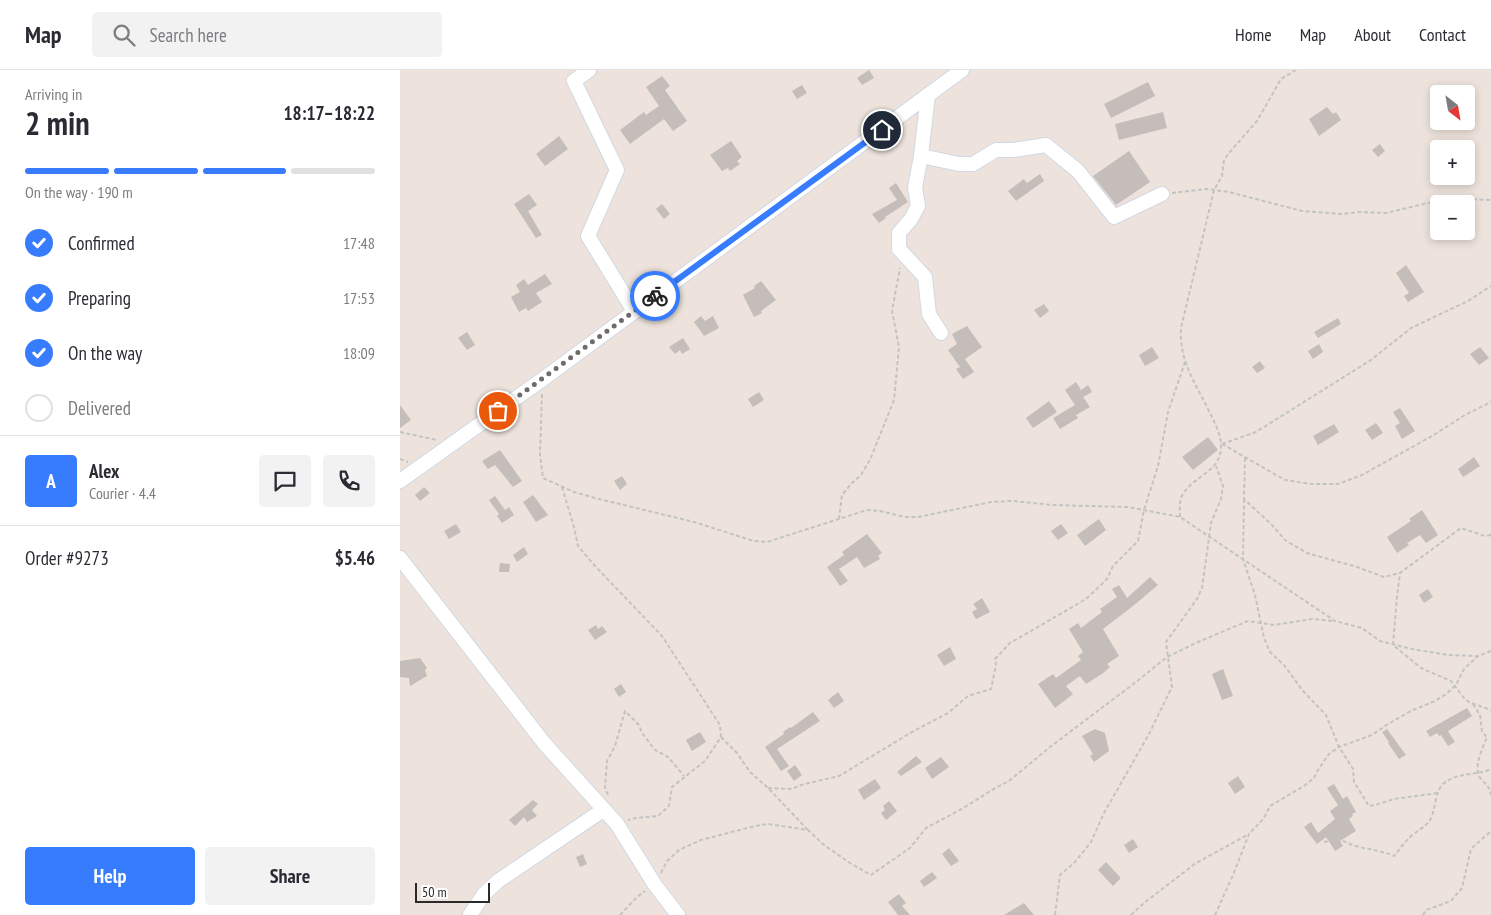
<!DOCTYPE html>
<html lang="en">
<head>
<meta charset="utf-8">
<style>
	:root { --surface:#fff; --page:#f2f2f3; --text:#2b2b33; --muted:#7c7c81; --line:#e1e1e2; --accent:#387cfe }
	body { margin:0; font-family:"PT Sans Narrow",sans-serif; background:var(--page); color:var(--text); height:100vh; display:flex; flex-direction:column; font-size:19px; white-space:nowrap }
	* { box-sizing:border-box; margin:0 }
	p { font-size:16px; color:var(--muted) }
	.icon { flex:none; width:28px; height:28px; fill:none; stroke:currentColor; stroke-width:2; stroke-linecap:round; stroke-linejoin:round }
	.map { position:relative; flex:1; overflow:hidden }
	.details { display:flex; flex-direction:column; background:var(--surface); width:400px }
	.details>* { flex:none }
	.needle { width:32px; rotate:149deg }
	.fabs { position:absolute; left:1030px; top:15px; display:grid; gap:10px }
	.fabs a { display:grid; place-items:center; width:45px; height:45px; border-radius:5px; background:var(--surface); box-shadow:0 2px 8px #0003; font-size:25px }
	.scale { position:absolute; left:15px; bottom:12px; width:75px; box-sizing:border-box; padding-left:5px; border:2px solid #2a2a2a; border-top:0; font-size:14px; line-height:18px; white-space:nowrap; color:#2a2a2a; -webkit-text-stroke:4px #fff; paint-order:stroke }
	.pin { position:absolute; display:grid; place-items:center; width:42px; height:42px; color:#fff; margin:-21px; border:2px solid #fff; border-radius:50%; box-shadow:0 1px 5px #0007 }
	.courier { position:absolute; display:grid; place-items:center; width:50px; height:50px; margin:-25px; border:4px solid #387cfe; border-radius:50%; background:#fff; color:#222; box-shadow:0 1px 6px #0007 }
	.headline em { font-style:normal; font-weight:700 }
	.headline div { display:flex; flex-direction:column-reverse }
	.headline { display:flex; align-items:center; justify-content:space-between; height:85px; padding:0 25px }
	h1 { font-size:32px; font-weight:700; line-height:38px }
	.bar { display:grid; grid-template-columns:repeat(4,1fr); gap:8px 5px; align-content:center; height:60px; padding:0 25px }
	.bar i { height:6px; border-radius:4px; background:var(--line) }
	.bar .on { background:var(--accent) }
	.bar p { grid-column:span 4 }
	.line { display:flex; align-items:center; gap:12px; padding:0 25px; border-top:1px solid var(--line) }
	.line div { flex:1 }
	.round { display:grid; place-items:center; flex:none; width:52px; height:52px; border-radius:5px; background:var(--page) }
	ol { padding:0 25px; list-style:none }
	li { display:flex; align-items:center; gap:15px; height:55px }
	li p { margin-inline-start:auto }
	li .icon { padding:5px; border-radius:50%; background:var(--accent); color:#fff; stroke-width:4 }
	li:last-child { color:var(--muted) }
	li i { width:28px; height:28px; border:2px solid var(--line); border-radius:50% }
	.cta { display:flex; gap:10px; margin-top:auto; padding:10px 25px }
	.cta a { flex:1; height:58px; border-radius:5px; background:var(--accent); color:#fff; font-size:20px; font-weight:700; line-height:58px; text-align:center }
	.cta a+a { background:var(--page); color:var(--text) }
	header { display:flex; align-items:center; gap:30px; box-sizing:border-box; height:70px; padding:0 25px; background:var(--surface); border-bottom:1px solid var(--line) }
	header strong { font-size:24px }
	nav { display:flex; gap:28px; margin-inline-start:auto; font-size:18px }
	.search { width:350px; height:45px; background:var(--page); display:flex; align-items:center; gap:12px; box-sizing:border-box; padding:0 18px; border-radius:5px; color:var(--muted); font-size:19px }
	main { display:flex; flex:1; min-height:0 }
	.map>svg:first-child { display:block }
	.building { fill:#c5bdb9 }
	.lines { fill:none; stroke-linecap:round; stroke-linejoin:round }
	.minor-casing { stroke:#d1d8e3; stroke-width:16 }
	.path { stroke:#c3c3c3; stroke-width:2; stroke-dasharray:4 2.5; stroke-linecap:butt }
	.minor { stroke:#fff; stroke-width:14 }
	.done { stroke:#6e6b68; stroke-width:5; stroke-dasharray:0 9 }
	.route { stroke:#387cfe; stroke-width:6 }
</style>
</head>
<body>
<header>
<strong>Map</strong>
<div class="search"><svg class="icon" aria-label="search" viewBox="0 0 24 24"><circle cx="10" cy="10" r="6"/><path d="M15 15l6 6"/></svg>Search here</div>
<nav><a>Home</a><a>Map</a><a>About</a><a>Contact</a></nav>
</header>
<main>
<section class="details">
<div class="headline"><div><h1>2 min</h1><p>Arriving in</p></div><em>18:17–18:22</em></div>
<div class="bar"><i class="on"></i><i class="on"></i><i class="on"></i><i></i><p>On the way · 190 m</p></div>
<ol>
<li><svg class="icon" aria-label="check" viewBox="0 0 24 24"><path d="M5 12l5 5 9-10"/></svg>Confirmed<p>17:48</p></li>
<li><svg class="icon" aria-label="check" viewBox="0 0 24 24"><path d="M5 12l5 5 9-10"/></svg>Preparing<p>17:53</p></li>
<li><svg class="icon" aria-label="check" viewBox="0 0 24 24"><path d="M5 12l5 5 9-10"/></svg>On the way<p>18:09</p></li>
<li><i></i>Delivered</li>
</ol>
<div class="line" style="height:90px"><b class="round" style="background:var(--accent);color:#fff">A</b><div><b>Alex</b><p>Courier · 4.4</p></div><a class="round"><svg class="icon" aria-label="chat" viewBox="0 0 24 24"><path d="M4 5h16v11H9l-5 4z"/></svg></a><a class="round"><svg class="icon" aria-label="phone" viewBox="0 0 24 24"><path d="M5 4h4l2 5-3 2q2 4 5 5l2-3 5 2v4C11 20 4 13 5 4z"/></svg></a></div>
<div class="line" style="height:65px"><div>Order #9273</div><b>$5.46</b></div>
<div class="cta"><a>Help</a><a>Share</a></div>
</section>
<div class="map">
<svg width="1091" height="845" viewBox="0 0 1091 845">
	<rect width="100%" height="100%" fill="#ede3dc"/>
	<g class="building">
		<polygon points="469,0 474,8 462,15 457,8"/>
		<polygon points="262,6 270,16 265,20 287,51 273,61 264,49 230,74 220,60 244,42 246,45 259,36 246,17"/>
		<polygon points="748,12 755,26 711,48 704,34"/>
		<polygon points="402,15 407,23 397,29 392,21"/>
		<polygon points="927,37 933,44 936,42 941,50 919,66 909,49"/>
		<polygon points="763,42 767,58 719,70 715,54"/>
		<polygon points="159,66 168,79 145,96 136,84"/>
		<polygon points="331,71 342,87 337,91 340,94 330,101 328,98 322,101 310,85"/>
		<polygon points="980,74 985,81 978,87 972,80"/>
		<polygon points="729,81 750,112 716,135 693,106"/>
		<polygon points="640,104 644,111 616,131 608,121 624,109 627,113"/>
		<polygon points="496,113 508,132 485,147 486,148 479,153 472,144 497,130 489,118"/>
		<polygon points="129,124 137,135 128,141 142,165 136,168 114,134"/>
		<polygon points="262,134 270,144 264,149 256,139"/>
		<polygon points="1006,195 1024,222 1008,232 1004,226 1009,223 996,203"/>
		<polygon points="145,204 152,214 136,223 142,232 128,241 126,238 119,242 111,227 120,222 116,215 124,209 128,215"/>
		<polygon points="361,211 376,230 361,241 362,243 354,247 343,225 355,218 354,216"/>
		<polygon points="644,234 649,241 640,248 634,240"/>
		<polygon points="301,246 305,251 313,246 319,258 304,266 294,252"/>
		<polygon points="938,248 941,254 918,268 914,262"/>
		<polygon points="567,256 582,277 565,289 574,302 563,309 556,299 560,297 548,280 557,274 552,264"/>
		<polygon points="67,262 75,275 67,280 58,268"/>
		<polygon points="283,268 290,279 282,284 280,280 275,284 269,277"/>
		<polygon points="919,274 923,282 913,289 908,281"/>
		<polygon points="752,277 759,288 745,296 739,285"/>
		<polygon points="1080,277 1089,288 1079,295 1070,284"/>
		<polygon points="860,291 865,298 857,303 852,297"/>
		<polygon points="676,312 681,320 688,315 692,322 683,327 690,337 676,345 678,348 660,359 653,348 675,335 665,320"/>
		<polygon points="359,322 364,330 353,337 348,329"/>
		<polygon points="649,331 657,342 633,358 626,348"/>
		<polygon points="0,335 11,350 0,358"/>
		<polygon points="1000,338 1015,361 1002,369 995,356 1000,353 993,342"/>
		<polygon points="976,353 983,363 972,370 965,360"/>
		<polygon points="934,354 939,362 918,375 913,366"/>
		<polygon points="808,367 818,380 793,400 782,387"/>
		<polygon points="100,380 122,411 113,417 95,395 88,399 82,391"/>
		<polygon points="1074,387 1080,396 1063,407 1058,399"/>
		<polygon points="222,406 227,414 220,420 214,411"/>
		<polygon points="24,417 30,423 20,431 15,425"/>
		<polygon points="133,425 148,445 136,452 123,432"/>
		<polygon points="95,426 105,440 109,437 114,445 102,453 97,446 99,444 89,430"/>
		<polygon points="1022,440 1038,465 1026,473 1020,465 1007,473 1009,475 997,483 987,467 1011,451 1009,449"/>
		<polygon points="699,449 706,460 685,476 677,465"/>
		<polygon points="56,454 61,462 49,469 44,461"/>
		<polygon points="661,454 668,463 658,470 651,461"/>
		<polygon points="467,464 482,483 478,486 480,489 464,498 457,487 439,499 448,511 440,516 427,497 444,485 442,482"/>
		<polygon points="124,477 128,484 117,492 113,485"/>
		<polygon points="100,493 110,494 109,502 99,502"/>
		<polygon points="750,507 758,515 733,536 703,559 719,586 707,594 710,597 702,604 686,614 680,606 666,616 673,624 655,638 638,614 653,604 656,608 681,590 678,586 683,582 669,559 678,553 681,558 702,542 700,539 717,527 712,519 719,515 727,528"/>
		<polygon points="1028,519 1033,527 1024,533 1019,525"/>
		<polygon points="582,528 590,542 576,549 572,542 577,539 573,534"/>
		<polygon points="196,555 198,559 202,556 207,562 195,570 188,560"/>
		<polygon points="550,577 556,589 544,596 537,585"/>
		<polygon points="20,588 27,598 25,600 27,606 10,616 9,608 0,607 0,591"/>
		<polygon points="823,599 833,626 822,630 812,604"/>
		<polygon points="221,614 226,622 219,627 214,619"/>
		<polygon points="438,622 444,631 434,638 428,630"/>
		<polygon points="1067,638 1072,646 1048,661 1055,672 1048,676 1041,665 1039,666 1037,663 1030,667 1026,661"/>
		<polygon points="413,642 420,651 377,679 389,696 381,701 365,677 384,664 383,662 390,657 391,658"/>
		<polygon points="695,659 705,663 709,681 694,692 690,686 693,684 682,666"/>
		<polygon points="987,659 1006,685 999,689 988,673 989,672 982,662"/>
		<polygon points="300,662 306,672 292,681 286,670"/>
		<polygon points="516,686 522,692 501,706 497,702"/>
		<polygon points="541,687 549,697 532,709 525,698"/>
		<polygon points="395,695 402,705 394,711 387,701"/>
		<polygon points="838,706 845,717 835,724 828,713"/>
		<polygon points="475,709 481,718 464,730 458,720"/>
		<polygon points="934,714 943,729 947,726 956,742 952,744 953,746 949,749 956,761 940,771 943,776 935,781 926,767 917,774 904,757 911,752 918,763 935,749 930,741 938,735 927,718"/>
		<polygon points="133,730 138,734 132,740 137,746 127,752 124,747 115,756 109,750"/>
		<polygon points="489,731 497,741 486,750 481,743 485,740 483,736"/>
		<polygon points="733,769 738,777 729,783 724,775"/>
		<polygon points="549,778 559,791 551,796 542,784"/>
		<polygon points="183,784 187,794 180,797 176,787"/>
		<polygon points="706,792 720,807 720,809 713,816 698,800"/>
		<polygon points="532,802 537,808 524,817 520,811"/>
		<polygon points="499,824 506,833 502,836 510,845 498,845 488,832"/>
		<polygon points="624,833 634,845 604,845"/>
	</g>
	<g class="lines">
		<g class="minor-casing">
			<g id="minor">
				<polyline points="189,0 174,11 217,100 188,166 234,241"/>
				<polyline points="528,25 521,86 559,94 573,94 596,80 613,80 646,75 678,101 714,147 762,124"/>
				<polyline points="521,86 515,117 518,136 511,149 499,163 499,179 525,207 529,244 541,263"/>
				<polyline points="0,411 143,309 562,0"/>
				<polyline points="0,488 144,673 217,754 255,815 278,845"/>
				<polyline points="70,845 84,824 98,811 203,740"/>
			</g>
		</g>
		<g class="path">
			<polyline points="772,123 807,119 829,122 902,141 942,144 960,142 986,143 1028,133 1067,129 1091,130"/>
			<polyline points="142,324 140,385 143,408 174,422 195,428 294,452 354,471 367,472 467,440 480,441 505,447 518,447 591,432 614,431 652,435 728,437 780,447 935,551 962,558 980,571 1012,579 1048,585 1078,586 1091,581"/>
			<polyline points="0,362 37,370"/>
			<polyline points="822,374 856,362 971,290 1011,258 1068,231 1091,216"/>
			<polyline points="822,374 885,410 911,414 938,414 962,405 1032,366 1065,345 1091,332"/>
			<polyline points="845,388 844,429 872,455 885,470 907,483 957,497 984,507 1000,503"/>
			<polyline points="0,389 8,392"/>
			<polyline points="162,417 174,457 178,476 195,496 262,566 320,655 321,667 305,691 272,717 269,736 258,746 236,748 228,750"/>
			<polyline points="844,429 843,489 855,525 864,568 870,582 884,595 903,621 926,645 939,677 953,699 954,712 969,736 975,735 994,729 1038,723"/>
			<path d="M780 447C780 442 779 434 781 428 790 406 822 403 821 376 821 365 815 353 810 343 796 314 779 292 781 258L814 120 822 106 824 90 828 84 857 51 881 9 896 0"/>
			<polyline points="439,449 442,425 451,414 461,405 470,390 494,330 499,277 492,241 500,198"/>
			<polyline points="1091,465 1085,466 1061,458 1000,503 997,527 993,575 1021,598 1051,611 1064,628 1069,632 1091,640"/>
			<path d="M1073 634 1080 645 1082 662 1087 667C1083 678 1072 698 1081 709 1087 716 1089 715 1091 725"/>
			<polyline points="321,667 337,683 350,702 368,718 408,760"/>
			<polyline points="368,718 392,719 401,715 439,706 512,662 548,643 568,626 591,619 596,595 595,589 610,573 686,529 707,509 713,496 738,471 744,440 758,396 768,342 785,292"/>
			<polyline points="208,725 205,717 207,691 215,676 225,641 239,655 242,663 255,680 268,687 284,706"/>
			<path d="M924 772 940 769C957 780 976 778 994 786 999 780 1004 773 1009 768 1015 762 1026 757 1030 750 1036 740 1034 723 1043 714 1057 702 1075 706 1091 699"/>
			<polyline points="261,803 267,791 279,780 301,770 355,756 368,754 408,760 424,775 450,793 471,805 510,778 526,758 560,740 597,717 609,711 650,677 736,612 767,587 798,572 848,551 874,555 912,549 933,551"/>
			<polyline points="220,845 237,827 245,821"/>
			<polyline points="655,845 660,805 675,792 691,772 704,743 749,664 766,629 772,617 766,572 797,529 802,518 811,453 821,429 823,416 816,396"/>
			<polyline points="731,845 744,833 796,793 849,764"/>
			<polyline points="815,845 833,805 849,764 864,748 870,736 904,716 914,708 918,700 929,684 939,677 972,665 988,654 1011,641 1035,631 1046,624 1056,615 1064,599 1078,586"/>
			<polyline points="1023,845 1026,840 1051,831 1062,818 1071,779 1091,761"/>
		</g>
		<use href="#minor" class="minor"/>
	</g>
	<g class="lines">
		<polyline class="done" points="98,341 255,226"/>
		<polyline class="route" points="255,226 482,60"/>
	</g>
</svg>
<div class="fabs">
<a><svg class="needle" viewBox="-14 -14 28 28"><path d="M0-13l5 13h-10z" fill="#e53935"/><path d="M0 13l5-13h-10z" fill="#7c7c81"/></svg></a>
<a>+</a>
<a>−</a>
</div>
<div class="scale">50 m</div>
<div class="pin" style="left:98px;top:341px;background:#ea580c"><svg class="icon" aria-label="bag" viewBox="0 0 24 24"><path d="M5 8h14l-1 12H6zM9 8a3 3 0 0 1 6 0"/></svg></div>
<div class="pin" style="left:482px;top:60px;background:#1f2937"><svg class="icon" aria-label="home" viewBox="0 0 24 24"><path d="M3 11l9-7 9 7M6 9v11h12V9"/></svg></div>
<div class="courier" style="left:255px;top:226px"><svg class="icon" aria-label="bike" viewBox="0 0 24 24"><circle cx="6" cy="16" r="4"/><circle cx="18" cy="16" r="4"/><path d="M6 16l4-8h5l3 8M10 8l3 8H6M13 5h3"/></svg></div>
</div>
</main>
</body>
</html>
